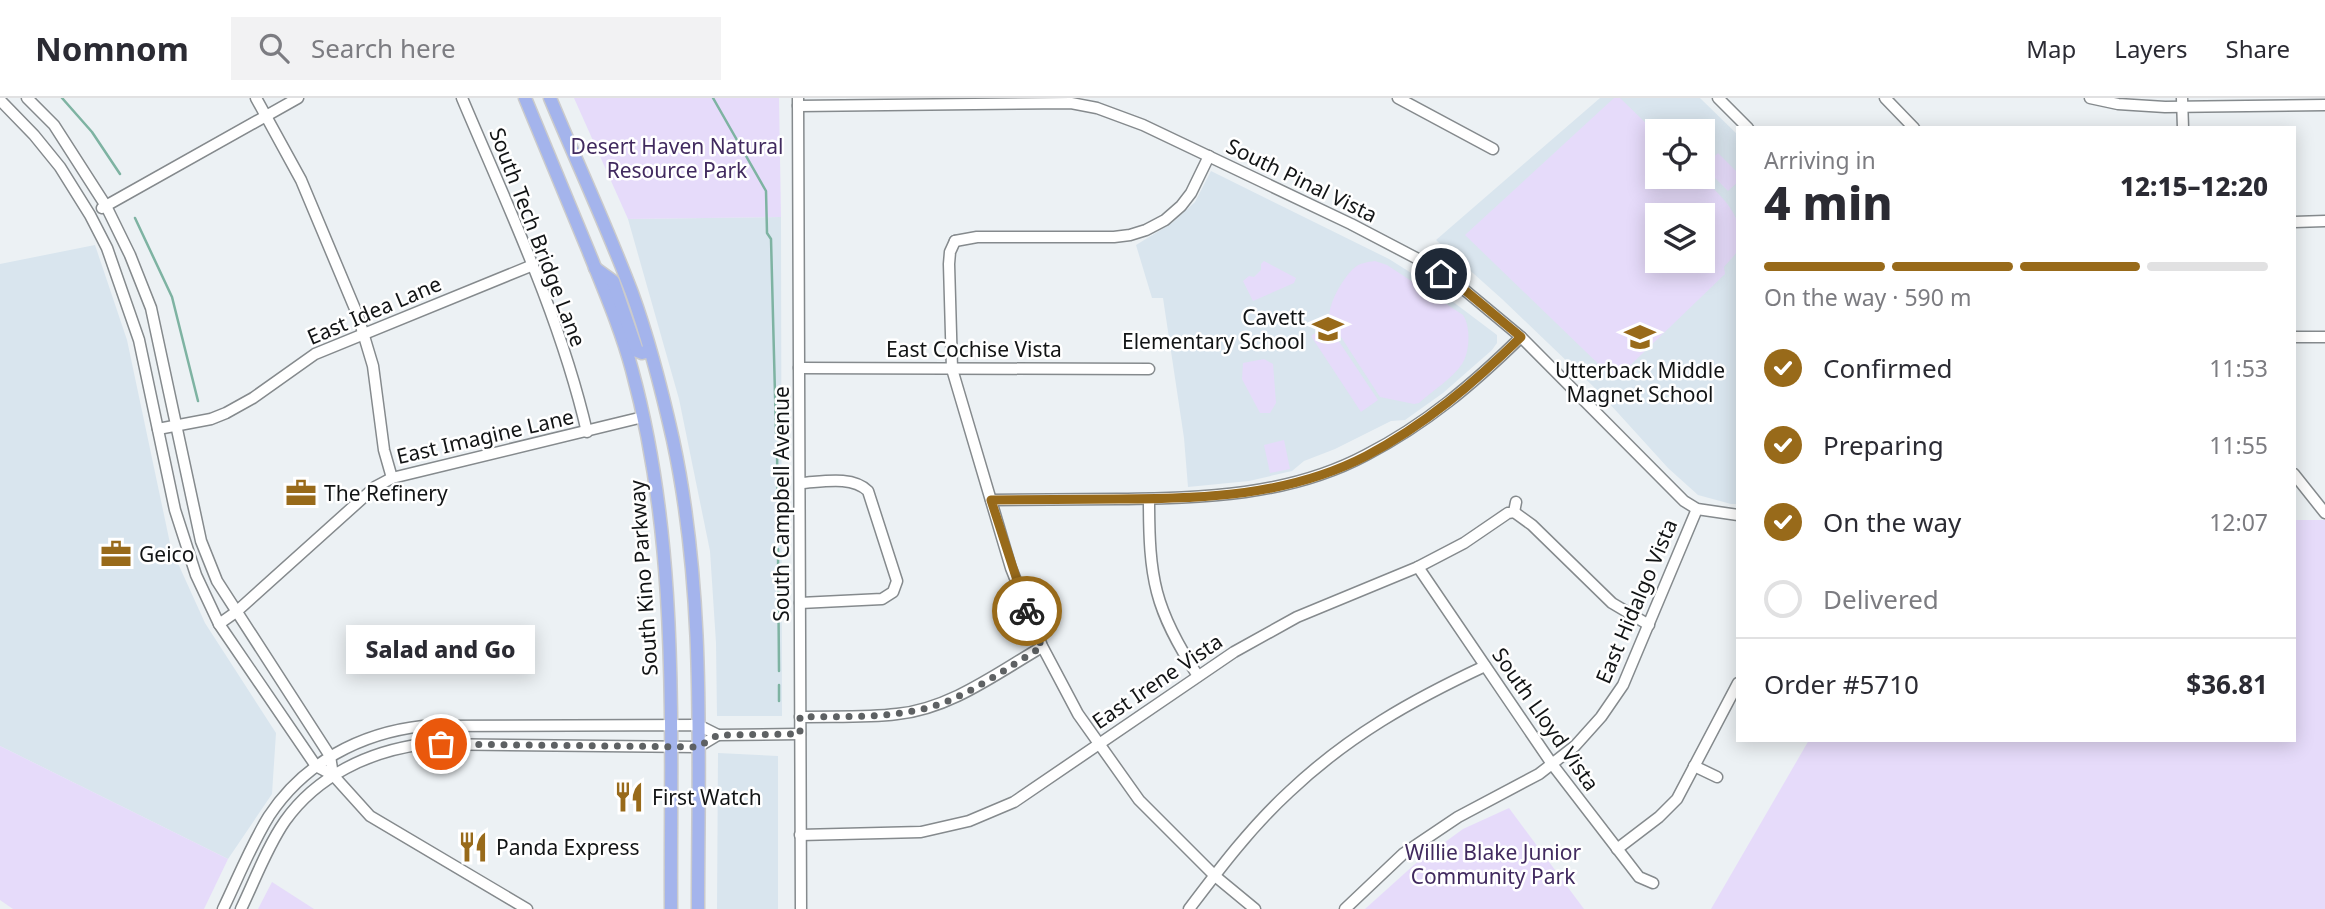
<!DOCTYPE html>
<html lang="en">
<head>
<meta charset="utf-8">
<style>
	:root { --surface:#fff; --page:#f2f2f3; --text:#2b2b33; --muted:#7c7c81; --line:#e1e1e2; --accent:#986a1a }
	body { margin:0; font-family:"Noto Sans",sans-serif; background:var(--page); color:var(--text); height:100vh; display:flex; flex-direction:column; font-size:26px; white-space:nowrap }
	* { box-sizing:border-box; margin:0 }
	p { font-size:23px; color:var(--muted) }
	.icon { flex:none; width:38px; height:38px; fill:none; stroke:currentColor; stroke-width:2; stroke-linecap:round; stroke-linejoin:round }
	.map { position:relative; flex:1; overflow:hidden }
	.side { position:absolute; left:1736px; top:28px; width:560px; height:616px; display:flex; flex-direction:column; background:var(--surface); border-radius:0px; box-shadow:0 4px 18px #0003 }
	.side>* { flex:none }
	.buttons { position:absolute; left:1645px; top:21px; display:grid; gap:14px }
	.buttons a { display:grid; place-items:center; width:70px; height:70px; border-radius:0px; background:var(--surface); box-shadow:0 4px 18px #0003; font-size:35px }
	.pin { position:absolute; display:grid; place-items:center; width:60px; height:60px; color:#fff; margin:-30px; border:4px solid #fff; border-radius:50%; box-shadow:0 2px 7px #0007 }
	.courier { position:absolute; display:grid; place-items:center; width:70px; height:70px; margin:-35px; border:5px solid #986a1a; border-radius:50%; background:#fff; color:#222; box-shadow:0 2px 9px #0007 }
	.bubble { position:absolute; height:49px; border-radius:0px; background:var(--surface); box-shadow:0 4px 18px #0003; font-size:23px; font-weight:800; line-height:49px; text-align:center }
	.headline em { font-style:normal; font-weight:800 }
	.headline div { display:flex; flex-direction:column-reverse }
	.headline { display:flex; align-items:center; justify-content:space-between; height:119px; padding:0 28px }
	h1 { font-size:46px; font-weight:800; line-height:52px }
	.bar { display:grid; grid-template-columns:repeat(4,1fr); gap:10px 7px; align-content:center; height:84px; padding:0 28px }
	.bar i { height:9px; border-radius:5px; background:var(--line) }
	.bar .active { background:var(--accent) }
	.bar p { grid-column:span 4 }
	.line { display:flex; align-items:center; gap:18px; padding:0 28px; border-top:2px solid var(--line) }
	.line div { flex:1 }
	ol { padding:0 28px; list-style:none }
	li { display:flex; align-items:center; gap:21px; height:77px }
	li p { margin-inline-start:auto }
	li .icon { padding:7px; border-radius:50%; background:var(--accent); color:#fff; stroke-width:4 }
	li:last-child { color:var(--muted) }
	li i { width:38px; height:38px; border:4px solid var(--line); border-radius:50% }
	header { display:flex; align-items:center; gap:42px; box-sizing:border-box; height:98px; padding:0 35px; background:var(--surface); border-bottom:2px solid var(--line) }
	header strong { font-size:33px }
	nav { display:flex; gap:38px; margin-inline-start:auto; font-size:24px }
	.search { width:490px; height:63px; background:var(--page); display:flex; align-items:center; gap:18px; box-sizing:border-box; padding:0 24px; border-radius:0px; color:var(--muted); font-size:26px }
	.map>svg:first-child { display:block }
	.built { fill:#d9e5ee; fill-rule:evenodd }
	.green { fill:#e6dbfa; fill-rule:evenodd }
	.lines { fill:none; stroke-linecap:round; stroke-linejoin:round }
	.stream { stroke:#7eb3a2; stroke-width:2.5 }
	.minor-casing { stroke:#858a8d; stroke-width:13 }
	.major-casing { stroke:#cbcbcc; stroke-width:15 }
	.minor { stroke:#fff; stroke-width:10 }
	.major { stroke:#a4b4ec; stroke-width:12 }
	.done { stroke:#5e6163; stroke-width:7; stroke-dasharray:0 12.6 }
	.route { stroke:#986a1a; stroke-width:9 }
	.labels { text-anchor:middle; dominant-baseline:central; stroke-width:5; stroke-linejoin:round; paint-order:stroke }
	.park-label { font-size:21px; fill:#412a5f; stroke:#fff }
	.street-label { font-size:21px; fill:#121415; stroke:#fff }
	.poi-label { font-size:21px; fill:#121415; stroke:#fff; text-anchor:start }
</style>
</head>
<body>
<header>
<strong>Nomnom</strong>
<div class="search"><svg class="icon" aria-label="search" viewBox="0 0 24 24"><circle cx="10" cy="10" r="6"/><path d="M15 15l6 6"/></svg>Search here</div>
<nav><a>Map</a><a>Layers</a><a>Share</a></nav>
</header>
<div class="map">
<svg width="2325" height="811" viewBox="0 0 2325 811">
	<rect width="100%" height="100%" fill="#ecf1f4"/>
	<g class="built">
		<path d="M1600 0H1700L1738 37V406H1731L1698 397 1668 370 1598 293 1502 201 1436 142ZM1657 33H1703V79H1657ZM1657 117H1703V163H1657Z"/>
		<polygon points="1211,73 1389,161 1432,188 1497,237 1497,245 1492,252 1443,295 1405,322 1391,323 1335,351 1304,363 1292,373 1249,383 1188,389 1184,340 1163,200 1152,200 1136,147 1172,125 1195,104"/>
		<polygon points="781,119 782,618 717,618 716,545 710,453 679,301 628,121"/>
		<polygon points="95,147 127,242 171,450 205,525 276,635 272,696 228,761 0,648 0,166"/>
		<polygon points="718,655 778,658 778,811 717,811"/>
	</g>
	<g class="green">
		<polygon points="574,0 779,0 781,119 628,121"/>
		<path d="M1614 0H1620L1657 36V79H1701C1722 99 1746 118 1738 151 1736 157 1728 164 1724 169L1725 176 1615 282 1465 137ZM1657 117H1703V163H1657Z"/>
		<polygon points="1718,55 1738,75 1738,84 1728,93 1704,69"/>
		<polygon points="1264,163 1296,180 1294,185 1253,203 1243,183 1249,178 1254,179 1261,172 1261,166"/>
		<path d="M1375 163 1387 167 1463 217C1471 229 1470 254 1462 266 1452 281 1432 293 1419 305L1414 306 1380 299 1330 222C1326 209 1343 180 1353 171 1359 165 1367 164 1375 163Z"/>
		<polygon points="1328,227 1378,302 1361,314 1311,238"/>
		<polygon points="1264,261 1273,266 1276,305 1270,315 1260,315 1242,281 1243,265"/>
		<polygon points="1284,342 1290,371 1270,375 1264,347"/>
		<polygon points="2294,422 2325,422 2325,811 1711,811 1809,642 2294,642"/>
		<polygon points="0,648 228,761 204,811 13,811 0,802"/>
		<polygon points="1509,710 1584,811 1365,811 1415,766 1463,731"/>
		<polygon points="272,784 314,811 258,811"/>
	</g>
	<g class="lines">
		<g class="stream">
			<polyline points="62,0 92,34 120,76"/>
			<polyline points="713,0 766,93 767,135 771,141 776,335"/>
			<polyline points="135,120 172,199 198,303"/>
			<polyline points="777,350 778,436"/>
			<polyline points="778,451 779,573"/>
			<polyline points="779,587 779,603"/>
		</g>
		<g class="minor-casing">
			<g id="minor">
				<polyline points="27,0 54,27 106,108 130,157 151,210 201,443 217,483 330,658 333,677"/>
				<polyline points="256,0 301,82 358,218 373,268 384,352 392,380"/>
				<path d="M462 0C508 109 560 218 587 334"/>
				<polyline points="798,0 801,811"/>
				<polyline points="1398,0 1493,51"/>
				<polyline points="1718,0 1748,30"/>
				<polyline points="1885,0 1914,30"/>
				<polyline points="2090,0 2118,6 2165,9 2325,7"/>
				<polyline points="2182,0 2183,30"/>
				<polyline points="0,2 34,37 60,69 90,117 107,150 139,242 175,412 196,477 219,526 316,668 333,677 370,718 527,811"/>
				<polyline points="798,8 1071,5 1097,10 1143,27 1351,126 1416,160 1461,189 1521,239 1684,403 1697,411 1738,417"/>
				<polyline points="102,110 298,0"/>
				<polyline points="2294,124 2325,123"/>
				<polyline points="955,143 950,154 949,166 952,271 1011,470 1042,548 1078,616 1139,702 1215,778 1255,811"/>
				<polyline points="955,143 977,139 1114,139 1130,137 1146,132 1165,122 1181,108 1191,95 1209,58"/>
				<polyline points="2294,239 2325,239"/>
				<polyline points="799,270 1149,271"/>
				<polyline points="158,331 211,321 226,315 253,300 315,256 533,167"/>
				<polyline points="2294,376 2325,415"/>
				<path d="M1149 401C1149 480 1154 511 1198 578"/>
				<path d="M991 402C1033 402 1075 401 1118 401 1203 400 1289 398 1366 357 1426 326 1473 286 1521 239"/>
				<polyline points="1514,414 1532,427 1612,505 1649,527"/>
				<polyline points="1418,469 1552,666 1639,779 1653,785"/>
				<path d="M800 505 882 501 893 494 897 483 868 393C852 377 821 384 801 385"/>
				<polyline points="219,526 236,514 375,389 392,380 643,319"/>
				<path d="M800 619C832 618 865 620 897 616 950 611 997 575 1042 549"/>
				<polyline points="1694,668 1717,679"/>
				<polyline points="800,737 921,734 969,723 1014,704 1234,554 1297,519 1418,469 1464,445 1508,415 1514,414 1516,404"/>
				<polyline points="1617,751 1659,719 1677,701 1738,585"/>
				<path d="M223 811C238 780 251 747 269 718 304 665 360 635 423 628L698 627 718 637"/>
				<path d="M241 811C255 782 267 749 285 723 317 678 369 653 424 646L698 649 718 637 800 636"/>
				<path d="M1189 811C1220 770 1251 729 1289 694 1348 638 1412 602 1485 568"/>
				<polyline points="1345,811 1403,756 1458,719 1539,676 1575,648 1601,619 1623,587 1697,411"/>
			</g>
		</g>
		<g class="major-casing">
			<g id="major">
				<path d="M525 0C546 51 567 102 588 152 604 192 621 231 632 272 680 448 670 631 671 811"/>
				<path d="M550 0C577 65 607 129 632 195 649 242 662 293 673 342 706 496 698 655 698 811"/>
				<polyline points="595,170 613,183 637,253 642,255 650,253"/>
			</g>
		</g>
		<use href="#minor" class="minor"/>
		<use href="#major" class="major"/>
	</g>
	<g class="lines">
		<path class="done" d="M441 646 698 649 718 637 800 636V619C844 618 891 621 934 608 972 596 1008 569 1042 549L1027 513"/>
		<path class="route" d="M1027 513 991 402C1033 402 1076 401 1118 401 1202 401 1289 398 1366 358 1425 327 1474 285 1521 239L1461 189 1441 176"/>
	</g>
	<defs>
		<g id="school-bare" transform="scale(2.415)"><path d="M0-5L7-2L0 1L-7-2ZM-4 1L0 2.5L4 1V4Q0 6-4 4Z" fill="#986a1a" stroke="#fff" stroke-width="2.5" paint-order="stroke"/></g>
		<g id="office-bare" transform="scale(2.415)"><path d="M-6-3h4V-5.5h4V-3h4V5H-6ZM-1-4.5V-3h2v-1.5ZM-6 0V1H6V0Z" fill="#986a1a" stroke="#fff" stroke-width="2.5" paint-order="stroke"/></g>
		<g id="restaurant-bare" transform="scale(2.415)"><path d="M-5-6h1v4h1v-4h1v4h1v-4h1v5L-1.5 .5V6h-2V.5L-5-1ZM5-6V6H3V1.5H1.5Q1.5-4 5-6Z" fill="#986a1a" stroke="#fff" stroke-width="2.5" paint-order="stroke"/></g>
	</defs>
	<g fill-rule="evenodd">
		<use href="#school-bare" x="1328" y="231"/>
		<use href="#school-bare" x="1640" y="239"/>
		<use href="#office-bare" x="301" y="395"/>
		<use href="#office-bare" x="116" y="456"/>
		<use href="#restaurant-bare" x="629" y="699"/>
		<use href="#restaurant-bare" x="473" y="749"/>
	</g>
	<g class="labels">
		<g class="park-label">
			<text x="677" y="48">Desert Haven Natural<tspan x="677" dy="24">Resource Park</tspan></text>
			<text x="1493" y="754">Willie Blake Junior<tspan x="1493" dy="24">Community Park</tspan></text>
		</g>
		<g class="street-label">
			<text transform="translate(1302 82) rotate(26)">South Pinal Vista</text>
			<text transform="translate(538 139) rotate(69)">South Tech Bridge Lane</text>
			<text transform="translate(374 212) rotate(-23)">East Idea Lane</text>
			<text x="974" y="251">East Cochise Vista</text>
			<text transform="translate(485 338) rotate(-13)">East Imagine Lane</text>
			<text transform="translate(781 406) rotate(-90)">South Campbell Avenue</text>
			<text transform="translate(643 480) rotate(-94)">South Kino Parkway</text>
			<text transform="translate(1636 503) rotate(-67)">East Hidalgo Vista</text>
			<text transform="translate(1157 583) rotate(-34)">East Irene Vista</text>
			<text transform="translate(1546 621) rotate(55)">South Lloyd Vista</text>
		</g>
		<g class="poi-label">
			<text x="1305" y="219" text-anchor="end">Cavett<tspan x="1305" dy="24">Elementary School</tspan></text>
			<text x="1640" y="272" text-anchor="middle">Utterback Middle<tspan x="1640" dy="24">Magnet School</tspan></text>
			<text x="324" y="395">The Refinery</text>
			<text x="139" y="456">Geico</text>
			<text x="652" y="699">First Watch</text>
			<text x="496" y="749">Panda Express</text>
		</g>
	</g>
</svg>
<div class="buttons">
<a><svg class="icon" aria-label="locate" viewBox="0 0 24 24"><circle cx="12" cy="12" r="6"/><path d="M12 2v4M12 18v4M2 12h4M18 12h4"/></svg></a>
<a><svg class="icon" aria-label="layers" viewBox="0 0 24 24"><path d="M12 4l9 5-9 5-9-5zM3 14l9 5 9-5"/></svg></a>
</div>
<div class="pin" style="left:441px;top:646px;background:#ea580c"><svg class="icon" aria-label="bag" viewBox="0 0 24 24"><path d="M5 8h14l-1 12H6zM9 8a3 3 0 0 1 6 0"/></svg></div>
<div class="pin" style="left:1441px;top:176px;background:#1f2937"><svg class="icon" aria-label="home" viewBox="0 0 24 24"><path d="M3 11l9-7 9 7M6 9v11h12V9"/></svg></div>
<div class="courier" style="left:1027px;top:513px"><svg class="icon" aria-label="bike" viewBox="0 0 24 24"><circle cx="6" cy="16" r="4"/><circle cx="18" cy="16" r="4"/><path d="M6 16l4-8h5l3 8M10 8l3 8H6M13 5h3"/></svg></div>
<div class="bubble" style="left:346px;top:527px;width:189px">Salad and Go</div>
<section class="side">
<div class="headline"><div><h1>4 min</h1><p>Arriving in</p></div><em>12:15–12:20</em></div>
<div class="bar"><i class="active"></i><i class="active"></i><i class="active"></i><i></i><p>On the way · 590 m</p></div>
<ol>
<li><svg class="icon" aria-label="check" viewBox="0 0 24 24"><path d="M5 12l5 5 9-10"/></svg>Confirmed<p>11:53</p></li>
<li><svg class="icon" aria-label="check" viewBox="0 0 24 24"><path d="M5 12l5 5 9-10"/></svg>Preparing<p>11:55</p></li>
<li><svg class="icon" aria-label="check" viewBox="0 0 24 24"><path d="M5 12l5 5 9-10"/></svg>On the way<p>12:07</p></li>
<li><i></i>Delivered</li>
</ol>
<div class="line" style="height:91px"><div>Order #5710</div><b>$36.81</b></div>
</section>
</div>
</body>
</html>
